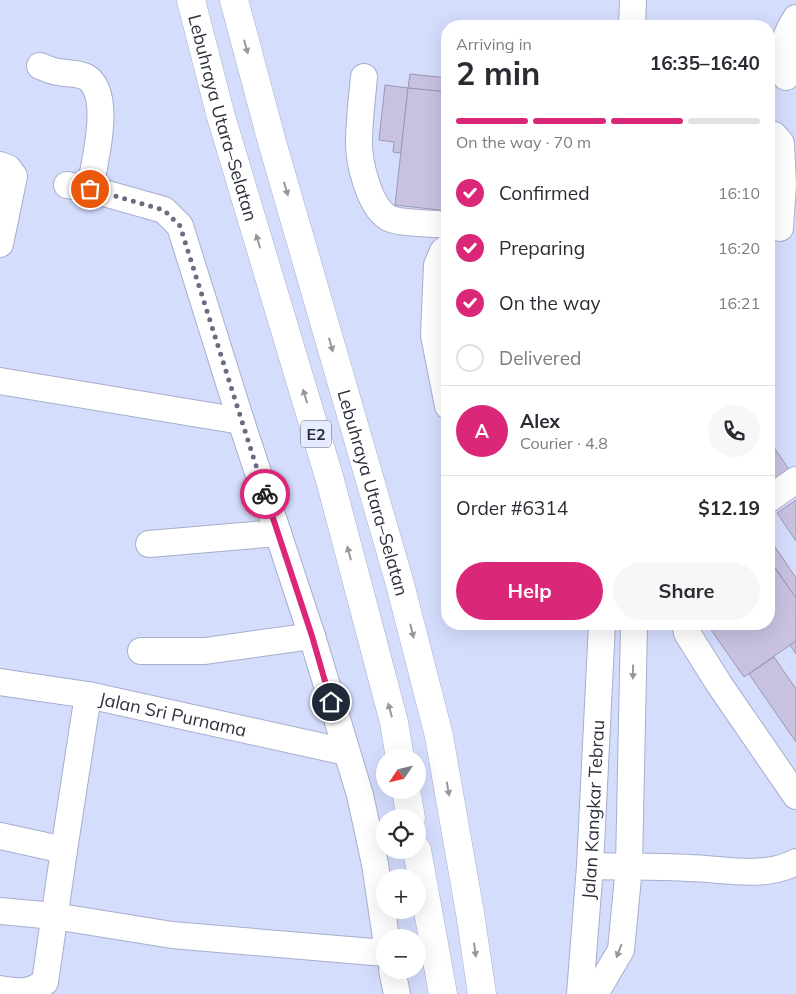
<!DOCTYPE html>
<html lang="en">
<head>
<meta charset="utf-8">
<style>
	:root { --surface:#fff; --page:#f7f7f7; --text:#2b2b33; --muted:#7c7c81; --line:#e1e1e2; --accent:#db2777 }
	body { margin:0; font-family:Mulish,sans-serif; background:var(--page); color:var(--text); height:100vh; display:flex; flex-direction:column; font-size:19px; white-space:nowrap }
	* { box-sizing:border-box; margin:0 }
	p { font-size:16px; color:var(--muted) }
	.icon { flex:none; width:28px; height:28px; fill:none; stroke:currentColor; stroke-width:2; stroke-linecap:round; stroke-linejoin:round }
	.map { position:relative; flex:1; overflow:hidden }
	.panel { position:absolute; left:441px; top:20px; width:334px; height:610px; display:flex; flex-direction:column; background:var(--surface); border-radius:20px; box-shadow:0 5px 20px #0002 }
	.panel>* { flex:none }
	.needle { width:32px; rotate:235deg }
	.buttons { position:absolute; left:376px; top:749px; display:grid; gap:10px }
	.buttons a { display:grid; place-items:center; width:50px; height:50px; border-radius:50%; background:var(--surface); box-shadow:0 5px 20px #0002; font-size:25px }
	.pin { position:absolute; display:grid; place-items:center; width:42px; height:42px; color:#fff; margin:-21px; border:2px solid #fff; border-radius:50%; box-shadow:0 1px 5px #0007 }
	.courier { position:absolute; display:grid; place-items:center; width:50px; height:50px; margin:-25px; border:4px solid #db2777; border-radius:50%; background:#fff; color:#222; box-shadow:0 1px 6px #0007 }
	.summary em { font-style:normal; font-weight:700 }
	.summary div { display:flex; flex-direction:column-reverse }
	.summary { display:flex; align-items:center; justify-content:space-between; height:85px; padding:0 15px }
	h1 { font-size:32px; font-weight:700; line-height:38px }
	.bar { display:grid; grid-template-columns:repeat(4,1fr); gap:8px 5px; align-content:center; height:60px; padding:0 15px }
	.bar i { height:6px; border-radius:4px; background:var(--line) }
	.bar .active { background:var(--accent) }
	.bar p { grid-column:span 4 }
	.line { display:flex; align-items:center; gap:12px; padding:0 15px; border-top:1px solid var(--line) }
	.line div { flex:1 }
	.round { display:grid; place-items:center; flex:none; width:52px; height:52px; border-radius:26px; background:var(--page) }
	ol { padding:0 15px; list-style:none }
	li { display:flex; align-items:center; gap:15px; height:55px }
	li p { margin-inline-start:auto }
	li .icon { padding:5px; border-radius:50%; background:var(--accent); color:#fff; stroke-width:4 }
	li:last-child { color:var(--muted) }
	li i { width:28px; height:28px; border:2px solid var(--line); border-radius:50% }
	.action { display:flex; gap:10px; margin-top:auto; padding:10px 15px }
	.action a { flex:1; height:58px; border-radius:30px; background:var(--accent); color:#fff; font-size:20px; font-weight:700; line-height:58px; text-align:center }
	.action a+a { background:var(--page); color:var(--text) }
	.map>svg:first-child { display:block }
	.building { fill:#c8c1e0; stroke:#9e96b4 }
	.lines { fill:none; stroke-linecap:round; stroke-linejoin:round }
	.minor-casing { stroke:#a7aecd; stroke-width:28 }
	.highway-casing { stroke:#a7aecd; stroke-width:29 }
	.minor { stroke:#fff; stroke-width:26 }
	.highway { stroke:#fff; stroke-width:28 }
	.oneway { fill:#96989e }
	.done { stroke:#686d80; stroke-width:5; stroke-dasharray:0 9 }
	.route { stroke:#db2777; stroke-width:6 }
	.labels { text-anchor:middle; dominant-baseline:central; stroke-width:4.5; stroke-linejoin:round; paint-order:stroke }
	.shield { fill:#e6ebff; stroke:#656977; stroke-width:1 }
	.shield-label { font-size:16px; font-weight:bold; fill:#2e313d }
	.street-label { font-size:18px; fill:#2e313d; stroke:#e6ebff }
</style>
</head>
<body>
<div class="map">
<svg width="796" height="994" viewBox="0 0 796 994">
	<rect width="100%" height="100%" fill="#d5ddfd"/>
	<g class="building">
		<polygon points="410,74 448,78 448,92 408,88"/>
		<polygon points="385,85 408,88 401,153 393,152 394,142 379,140"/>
		<polygon points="408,88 448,92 448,211 395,205"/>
		<polygon points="769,440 792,474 769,490"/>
		<polygon points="796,500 796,541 777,513"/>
		<polygon points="769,538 796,578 796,598 769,559"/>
		<polygon points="772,564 796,598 796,641 744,677 707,624 769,624 769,566"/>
		<polygon points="796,641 796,654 790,645"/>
		<polygon points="774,657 796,689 796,742 749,674"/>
	</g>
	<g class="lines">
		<g class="minor-casing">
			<g id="minor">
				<polyline points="632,26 633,0"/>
				<path d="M40 66C46 68 53 72 59 72 68 74 82 73 89 79 112 99 94 163 90 189"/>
				<path d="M364 77C362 99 359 121 359 143 359 163 369 205 387 217 397 224 434 223 448 225"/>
				<path d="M786 77C782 51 781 41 796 18"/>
				<polyline points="769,135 774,135 781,143 783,185 780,228"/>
				<polyline points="0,165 8,168 14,176 0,244"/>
				<polyline points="67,185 90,189 164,210 180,226 241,421 312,636 360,795 375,864 386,938"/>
				<polyline points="448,248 443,251 437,265 434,335 448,406"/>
				<polyline points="0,381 241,421"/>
				<polyline points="769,499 796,480"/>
				<polyline points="149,544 278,533"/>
				<polyline points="685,624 687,633 719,684 796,796"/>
				<polyline points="141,651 205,651 312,636"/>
				<path id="s1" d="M0 682 88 695 346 752"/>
				<polyline points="0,836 64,850"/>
				<path d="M590 866C623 867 656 866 690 868 725 869 764 879 796 862"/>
				<polyline points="0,911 54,916 172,935 385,953"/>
				<polyline points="392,970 397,994"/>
				<path d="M0 989C21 992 28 994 45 982L64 850 88 695"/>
				<path id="s2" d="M580 994 590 866 602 624"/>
				<polyline points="595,994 621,950 629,867 634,624"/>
			</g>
		</g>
		<g class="highway-casing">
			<g id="highway">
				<path id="s3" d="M191 0 220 113 330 480 394 722 400 758"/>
				<path id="s4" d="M234 0 272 142 400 584 439 736 470 913 482 994"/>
				<polyline points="406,790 411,818"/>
				<polyline points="417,850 443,994"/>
			</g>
		</g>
		<use href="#minor" class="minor"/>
		<use href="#highway" class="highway"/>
	</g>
	<defs><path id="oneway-solid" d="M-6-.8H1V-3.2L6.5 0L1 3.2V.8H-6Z" transform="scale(1.25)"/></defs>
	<g class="oneway">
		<use href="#oneway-solid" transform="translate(246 47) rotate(75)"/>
		<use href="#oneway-solid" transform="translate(286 189) rotate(74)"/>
		<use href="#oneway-solid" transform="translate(258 241) rotate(-107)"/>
		<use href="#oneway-solid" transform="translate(331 345) rotate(74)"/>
		<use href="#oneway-solid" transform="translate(305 396) rotate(-107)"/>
		<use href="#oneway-solid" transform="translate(349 553) rotate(-105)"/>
		<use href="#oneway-solid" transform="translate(412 631) rotate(76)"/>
		<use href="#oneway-solid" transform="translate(633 672) rotate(91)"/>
		<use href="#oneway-solid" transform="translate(390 710) rotate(-105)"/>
		<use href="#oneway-solid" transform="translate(448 789) rotate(80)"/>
		<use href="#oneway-solid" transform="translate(475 950) rotate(82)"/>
		<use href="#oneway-solid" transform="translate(619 951) rotate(111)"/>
	</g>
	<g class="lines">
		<polyline class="done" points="90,189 164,210 180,226 265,494"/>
		<polyline class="route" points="265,494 312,636 331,702"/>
	</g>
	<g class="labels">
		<rect class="shield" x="301" y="420.5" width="30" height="27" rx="4"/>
		<g class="shield-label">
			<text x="316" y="434">E2</text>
		</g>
		<g class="street-label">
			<text stroke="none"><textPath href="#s3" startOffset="122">Lebuhraya Utara–Selatan</textPath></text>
			<text stroke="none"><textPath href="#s4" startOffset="512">Lebuhraya Utara–Selatan</textPath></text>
			<text stroke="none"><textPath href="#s1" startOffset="176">Jalan Sri Purnama</textPath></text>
			<text stroke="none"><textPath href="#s2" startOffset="185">Jalan Kangkar Tebrau</textPath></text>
		</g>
	</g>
</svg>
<div class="buttons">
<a><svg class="needle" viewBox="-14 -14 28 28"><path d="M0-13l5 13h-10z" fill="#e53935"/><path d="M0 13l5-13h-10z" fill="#7c7c81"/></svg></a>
<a><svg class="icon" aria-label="locate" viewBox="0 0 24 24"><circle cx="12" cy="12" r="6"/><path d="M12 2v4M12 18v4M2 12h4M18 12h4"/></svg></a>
<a>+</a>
<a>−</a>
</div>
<div class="pin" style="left:90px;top:189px;background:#ea580c"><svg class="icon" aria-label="bag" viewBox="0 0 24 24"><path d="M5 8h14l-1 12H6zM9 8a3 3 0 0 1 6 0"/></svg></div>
<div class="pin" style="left:331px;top:702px;background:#1f2937"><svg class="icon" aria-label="home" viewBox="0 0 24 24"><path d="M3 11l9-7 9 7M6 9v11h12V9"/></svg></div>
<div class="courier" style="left:265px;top:494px"><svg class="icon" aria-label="bike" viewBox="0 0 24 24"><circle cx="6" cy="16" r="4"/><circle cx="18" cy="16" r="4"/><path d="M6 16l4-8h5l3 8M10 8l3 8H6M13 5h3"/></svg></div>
<section class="panel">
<div class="summary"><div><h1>2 min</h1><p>Arriving in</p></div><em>16:35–16:40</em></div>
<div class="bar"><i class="active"></i><i class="active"></i><i class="active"></i><i></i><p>On the way · 70 m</p></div>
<ol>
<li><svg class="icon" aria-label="check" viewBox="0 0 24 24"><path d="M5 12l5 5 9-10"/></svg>Confirmed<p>16:10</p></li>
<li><svg class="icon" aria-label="check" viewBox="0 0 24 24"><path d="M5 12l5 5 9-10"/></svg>Preparing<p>16:20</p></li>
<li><svg class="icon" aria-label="check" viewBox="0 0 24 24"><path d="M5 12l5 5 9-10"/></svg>On the way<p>16:21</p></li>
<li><i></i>Delivered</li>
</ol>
<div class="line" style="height:90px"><b class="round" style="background:var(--accent);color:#fff">A</b><div><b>Alex</b><p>Courier · 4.8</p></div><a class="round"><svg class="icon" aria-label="phone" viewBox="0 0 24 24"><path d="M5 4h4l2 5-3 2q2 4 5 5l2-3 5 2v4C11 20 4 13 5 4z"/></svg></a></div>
<div class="line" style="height:65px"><div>Order #6314</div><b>$12.19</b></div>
<div class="action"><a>Help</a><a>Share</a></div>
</section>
</div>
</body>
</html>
